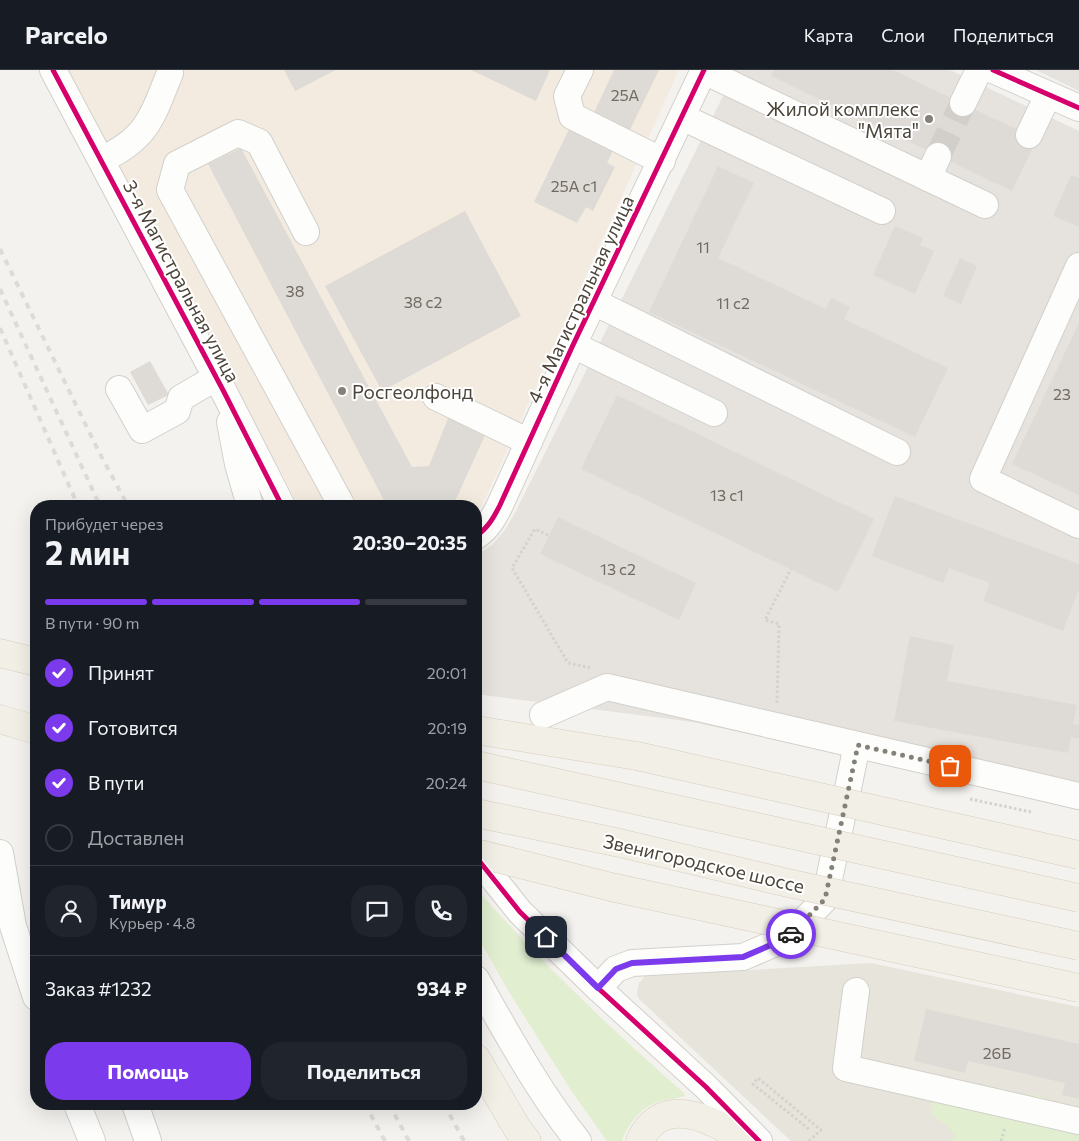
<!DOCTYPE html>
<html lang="ru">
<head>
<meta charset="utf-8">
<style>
	:root { --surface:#171b24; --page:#20242c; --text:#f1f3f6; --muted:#9ea1a6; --line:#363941; --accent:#7c3aed }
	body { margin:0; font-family:Commissioner,sans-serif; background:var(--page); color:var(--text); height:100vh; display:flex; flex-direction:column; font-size:19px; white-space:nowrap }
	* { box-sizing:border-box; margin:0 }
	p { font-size:16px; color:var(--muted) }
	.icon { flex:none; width:28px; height:28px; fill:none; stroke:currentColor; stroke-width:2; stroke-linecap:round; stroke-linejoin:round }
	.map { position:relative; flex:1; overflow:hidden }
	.drawer { position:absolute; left:30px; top:430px; width:452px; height:610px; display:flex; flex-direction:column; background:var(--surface); border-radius:20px; box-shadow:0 5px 20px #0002 }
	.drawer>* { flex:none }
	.pin { position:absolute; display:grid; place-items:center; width:42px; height:42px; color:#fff; margin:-21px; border-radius:10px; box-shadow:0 2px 8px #0006 }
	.courier { position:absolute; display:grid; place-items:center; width:50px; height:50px; margin:-25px; border:4px solid #7c3aed; border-radius:50%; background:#fff; color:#222; box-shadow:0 1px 6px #0007 }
	.overview em { font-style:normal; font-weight:700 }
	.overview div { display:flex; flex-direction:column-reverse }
	.overview { display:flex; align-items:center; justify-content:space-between; height:85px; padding:0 15px }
	h1 { font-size:32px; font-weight:700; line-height:38px }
	.bar { display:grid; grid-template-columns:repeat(4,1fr); gap:8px 5px; align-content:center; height:60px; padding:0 15px }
	.bar i { height:6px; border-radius:4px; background:var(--line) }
	.bar .selected { background:var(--accent) }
	.bar p { grid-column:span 4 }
	.line { display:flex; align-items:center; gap:12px; padding:0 15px; border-top:1px solid var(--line) }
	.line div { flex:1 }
	.round { display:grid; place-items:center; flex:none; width:52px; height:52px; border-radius:20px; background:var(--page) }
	ol { padding:0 15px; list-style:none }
	li { display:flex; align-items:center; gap:15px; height:55px }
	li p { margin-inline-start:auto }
	li .icon { padding:5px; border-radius:50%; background:var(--accent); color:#fff; stroke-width:4 }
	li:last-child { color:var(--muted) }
	li i { width:28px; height:28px; border:2px solid var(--line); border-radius:50% }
	.cta { display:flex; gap:10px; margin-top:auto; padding:10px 15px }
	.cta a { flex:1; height:58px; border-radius:20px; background:var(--accent); color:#fff; font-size:20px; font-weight:700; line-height:58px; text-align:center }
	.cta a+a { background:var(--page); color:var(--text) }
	header { display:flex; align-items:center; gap:30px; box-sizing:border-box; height:70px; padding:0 25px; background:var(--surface); border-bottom:1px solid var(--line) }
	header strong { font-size:24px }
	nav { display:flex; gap:28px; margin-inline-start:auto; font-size:18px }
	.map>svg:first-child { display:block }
	.residential { fill:#e7e4dc }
	.commercial { fill:#f3ebdf }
	.industrial { fill:#e6e2de }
	.green { fill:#e1eecf }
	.building { fill:#dedbd6 }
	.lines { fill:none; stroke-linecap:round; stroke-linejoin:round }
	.minor-tunnel { stroke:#d2cfca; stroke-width:26; stroke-dasharray:26 13; stroke-linecap:butt }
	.minor-casing { stroke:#d2d0cb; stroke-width:28 }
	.major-casing { stroke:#d6cebb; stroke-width:29 }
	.path { stroke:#d3d2cc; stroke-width:3; stroke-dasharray:2.5 2.5; stroke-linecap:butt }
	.minor { stroke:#fdfdfc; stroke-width:26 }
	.major { stroke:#f2efe6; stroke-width:28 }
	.rail { stroke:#dbdbda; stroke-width:4; stroke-dasharray:6 6; stroke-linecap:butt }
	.major-bridge-casing { stroke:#d6cebb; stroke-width:29; stroke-linecap:butt }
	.major-bridge { stroke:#f2efe6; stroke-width:28 }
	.cycleway-casing { stroke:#fff; stroke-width:8 }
	.cycleway { stroke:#d6006c; stroke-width:5 }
	.done { stroke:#868178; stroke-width:5; stroke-dasharray:0 9 }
	.route { stroke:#7c3aed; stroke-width:6 }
	.poi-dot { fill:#868178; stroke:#fff; stroke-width:2 }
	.labels { text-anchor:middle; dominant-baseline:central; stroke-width:4; stroke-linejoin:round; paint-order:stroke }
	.number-label { font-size:16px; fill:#706a61 }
	.poi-label { font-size:19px; fill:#4b4439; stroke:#fff; text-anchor:end }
	.street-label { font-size:19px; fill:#4b4439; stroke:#fff }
</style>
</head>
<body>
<header>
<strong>Parcelo</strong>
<nav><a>Карта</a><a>Слои</a><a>Поделиться</a></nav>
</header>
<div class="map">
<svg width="1079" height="1071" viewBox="0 0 1079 1071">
	<rect width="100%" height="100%" fill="#f4f2ee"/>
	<polygon class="residential" points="871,893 1079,937 1079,1071 791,1071 638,928 637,922 639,913 645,906"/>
	<polygon class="commercial" points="66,0 679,0 485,429 476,444 476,436 299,436"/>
	<g class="industrial">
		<polygon points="736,0 950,0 1079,61 1079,736 693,652 476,624 476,485 492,475 505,460 516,441"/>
		<polygon points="1036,0 1079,0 1079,21"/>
	</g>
	<g class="green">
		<path d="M476 818C540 892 611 959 684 1023L685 1026C676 1029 667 1029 658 1032 640 1038 628 1054 622 1071H607L572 1022 509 922 476 864Z"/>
		<polygon points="1003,1024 1037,1025 1079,1042 1079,1071 949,1071 956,1066 946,1055 932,1045 931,1028"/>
	</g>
	<g class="building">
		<polygon points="284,0 336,0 295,21"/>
		<polygon points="471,0 550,0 536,31"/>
		<polygon points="614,0 659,0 627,66 591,49"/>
		<polygon points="774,0 893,0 1037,69 1012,121 771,6"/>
		<polygon points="572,53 616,74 607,93 615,97 593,141 586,137 577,153 534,132"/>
		<polygon points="241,78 412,397 429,396 449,346 486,363 453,436 387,436 208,94"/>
		<polygon points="718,96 754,113 718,188 826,239 831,228 850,237 844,249 948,298 915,367 649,242"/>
		<polygon points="1071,105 1079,108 1079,157 1053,146"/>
		<polygon points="465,141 521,246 382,321 325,216"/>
		<polygon points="895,156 923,168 920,175 934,181 915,224 873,205"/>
		<polygon points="960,188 977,196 961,234 943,226"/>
		<polygon points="1079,253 1079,425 1012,394"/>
		<polygon points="150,291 169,325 148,335 130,302"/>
		<polygon points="617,325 874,449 838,522 581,399"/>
		<polygon points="895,426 1079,494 1079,519 1063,561 983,531 990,513 949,498 943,513 872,486"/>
		<polygon points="558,447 696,513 679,550 540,484"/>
		<polygon points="910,566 954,575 947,611 1077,635 1073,654 1079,655 1079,669 1071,667 1068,683 894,651"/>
		<polygon points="926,939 1079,974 1079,1029 1062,1025 1065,1013 1017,1002 968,991 965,1003 914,991"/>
	</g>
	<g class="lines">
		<polyline class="minor-tunnel" points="938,86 963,33"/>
		<g class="minor-casing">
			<g id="minor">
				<polyline points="53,0 224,322 282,436"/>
				<polyline points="580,0 567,26 572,46 662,91"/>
				<polyline points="993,0 1079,38"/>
				<polyline points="704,1 985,135"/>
				<polyline points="963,33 979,0"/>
				<polyline points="682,47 882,141"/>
				<polyline points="1029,65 1048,25"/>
				<path d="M101 90C148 68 152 47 170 3"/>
				<polyline points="928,108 938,86"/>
				<polyline points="306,162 259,72 238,63 177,94 170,120 342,436"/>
				<polyline points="1079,196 983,409 1079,455"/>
				<polyline points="594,232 897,382"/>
				<polyline points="573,275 714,343"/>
				<polyline points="119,319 142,360 177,341 181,328 217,307"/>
				<polyline points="436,327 529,372"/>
				<polyline points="230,352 238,394 250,436"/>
				<path d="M476 466C488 458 494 447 500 435L573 275 704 0"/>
				<polyline points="543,645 607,617 1079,726"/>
				<polyline points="0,783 13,856 36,927"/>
				<polyline points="476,787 520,842 598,918 706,1017 759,1071"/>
				<path d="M476 909C508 965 538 1021 578 1071"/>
				<polyline points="598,918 616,899 632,893 743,887 787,868 825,829 857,675"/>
				<polyline points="856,921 846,998 1079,1051"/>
				<polyline points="77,1034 92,1071"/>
				<polyline points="135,1034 148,1071"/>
			</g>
		</g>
		<g class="major-casing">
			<g id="major">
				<polyline points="0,583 36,592"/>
				<polyline points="0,649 36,660"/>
				<polyline points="476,660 637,686"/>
				<polyline points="476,988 517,1058 527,1071"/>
				<path d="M640 1071C662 1022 714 1050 746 1071"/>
			</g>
		</g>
		<g class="path">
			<polyline points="548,465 535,459 512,498 568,593 591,598"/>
			<polyline points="777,633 779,554 765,550 791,499"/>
			<polyline points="970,729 1031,742"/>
			<polyline points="809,1071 821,1060 758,1008 753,1014 810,1060"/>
			<polyline points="1001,1071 1005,1057"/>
		</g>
		<use href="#minor" class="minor"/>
		<use href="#major" class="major"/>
		<g class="rail">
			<polyline points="0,179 98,380 128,436"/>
			<polyline points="0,219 100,436"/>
			<polyline points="0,258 78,436"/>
			<polyline points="365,1034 385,1071"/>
			<polyline points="389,1034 409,1071"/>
			<polyline points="444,1034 464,1071"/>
		</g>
		<g class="major-bridge-casing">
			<g id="major-bridge">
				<polyline points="637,686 1079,785"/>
				<polyline points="476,695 1079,828"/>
				<polyline points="476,743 620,773 788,813 1079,876"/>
				<polyline points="476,783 611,817 1079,918"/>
			</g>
		</g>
		<use href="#major-bridge" class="major-bridge"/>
		<g class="cycleway-casing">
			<g id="cycleway">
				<polyline points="53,0 224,322 282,436"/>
				<polyline points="993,0 1079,38"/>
				<path d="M476 466C488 458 494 447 500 435L573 275 704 0"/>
				<polyline points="476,787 520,842 598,918 706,1017 759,1071"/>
			</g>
		</g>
		<use href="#cycleway" class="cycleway"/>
	</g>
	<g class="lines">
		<polyline class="done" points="791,864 825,829 858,675 950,696"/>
		<polyline class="route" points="546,867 598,918 616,899 632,893 743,887 787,868 791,864"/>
	</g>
	<g class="poi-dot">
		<circle cx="929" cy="49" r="5"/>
		<circle cx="342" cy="321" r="5"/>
	</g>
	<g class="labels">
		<g class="number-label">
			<text x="625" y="24">25А</text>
			<text x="574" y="115">25А с1</text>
			<text x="703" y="176">11</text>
			<text x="295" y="220">38</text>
			<text x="423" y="231">38 с2</text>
			<text x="733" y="232">11 с2</text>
			<text x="1062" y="323">23</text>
			<text x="727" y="424">13 с1</text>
			<text x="618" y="498">13 с2</text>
			<text x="997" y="982">26Б</text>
		</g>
		<g class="poi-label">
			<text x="919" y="38">Жилой комплекс<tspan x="919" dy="22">"Мята"</tspan></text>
			<text x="352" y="321" text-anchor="start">Росгеолфонд</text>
		</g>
		<g class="street-label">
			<text transform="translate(182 211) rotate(62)">3-я Магистральная улица</text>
			<text transform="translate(580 229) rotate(-65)">4-я Магистральная улица</text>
			<text transform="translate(704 793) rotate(13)">Звенигородское шоссе</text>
		</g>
	</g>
</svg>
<div class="pin" style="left:950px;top:696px;background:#ea580c"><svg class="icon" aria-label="bag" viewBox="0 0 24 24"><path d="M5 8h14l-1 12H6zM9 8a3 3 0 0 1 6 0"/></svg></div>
<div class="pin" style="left:546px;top:867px;background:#1f2937"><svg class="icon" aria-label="home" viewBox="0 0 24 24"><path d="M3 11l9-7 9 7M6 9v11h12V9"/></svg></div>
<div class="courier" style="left:791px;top:864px"><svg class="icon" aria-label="car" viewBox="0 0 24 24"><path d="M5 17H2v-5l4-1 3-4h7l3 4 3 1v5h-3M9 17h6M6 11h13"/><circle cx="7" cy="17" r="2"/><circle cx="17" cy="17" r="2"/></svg></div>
<section class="drawer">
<div class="overview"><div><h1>2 мин</h1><p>Прибудет через</p></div><em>20:30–20:35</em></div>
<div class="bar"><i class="selected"></i><i class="selected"></i><i class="selected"></i><i></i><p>В пути · 90 m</p></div>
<ol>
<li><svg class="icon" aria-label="check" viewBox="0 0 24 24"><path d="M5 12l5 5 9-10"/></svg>Принят<p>20:01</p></li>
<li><svg class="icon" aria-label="check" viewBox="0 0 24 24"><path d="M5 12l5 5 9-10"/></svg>Готовится<p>20:19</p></li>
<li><svg class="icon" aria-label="check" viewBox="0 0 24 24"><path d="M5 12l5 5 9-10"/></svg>В пути<p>20:24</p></li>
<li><i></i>Доставлен</li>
</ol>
<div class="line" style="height:90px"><a class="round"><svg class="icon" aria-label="person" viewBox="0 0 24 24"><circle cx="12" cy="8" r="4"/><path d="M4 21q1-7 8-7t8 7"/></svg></a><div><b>Тимур</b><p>Курьер · 4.8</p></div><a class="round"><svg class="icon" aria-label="chat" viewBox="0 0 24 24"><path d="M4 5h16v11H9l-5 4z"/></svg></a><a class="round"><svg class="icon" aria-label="phone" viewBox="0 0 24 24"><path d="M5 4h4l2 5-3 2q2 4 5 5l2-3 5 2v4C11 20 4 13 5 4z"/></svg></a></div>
<div class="line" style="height:65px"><div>Заказ #1232</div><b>934 ₽</b></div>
<div class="cta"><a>Помощь</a><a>Поделиться</a></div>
</section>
</div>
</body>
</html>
